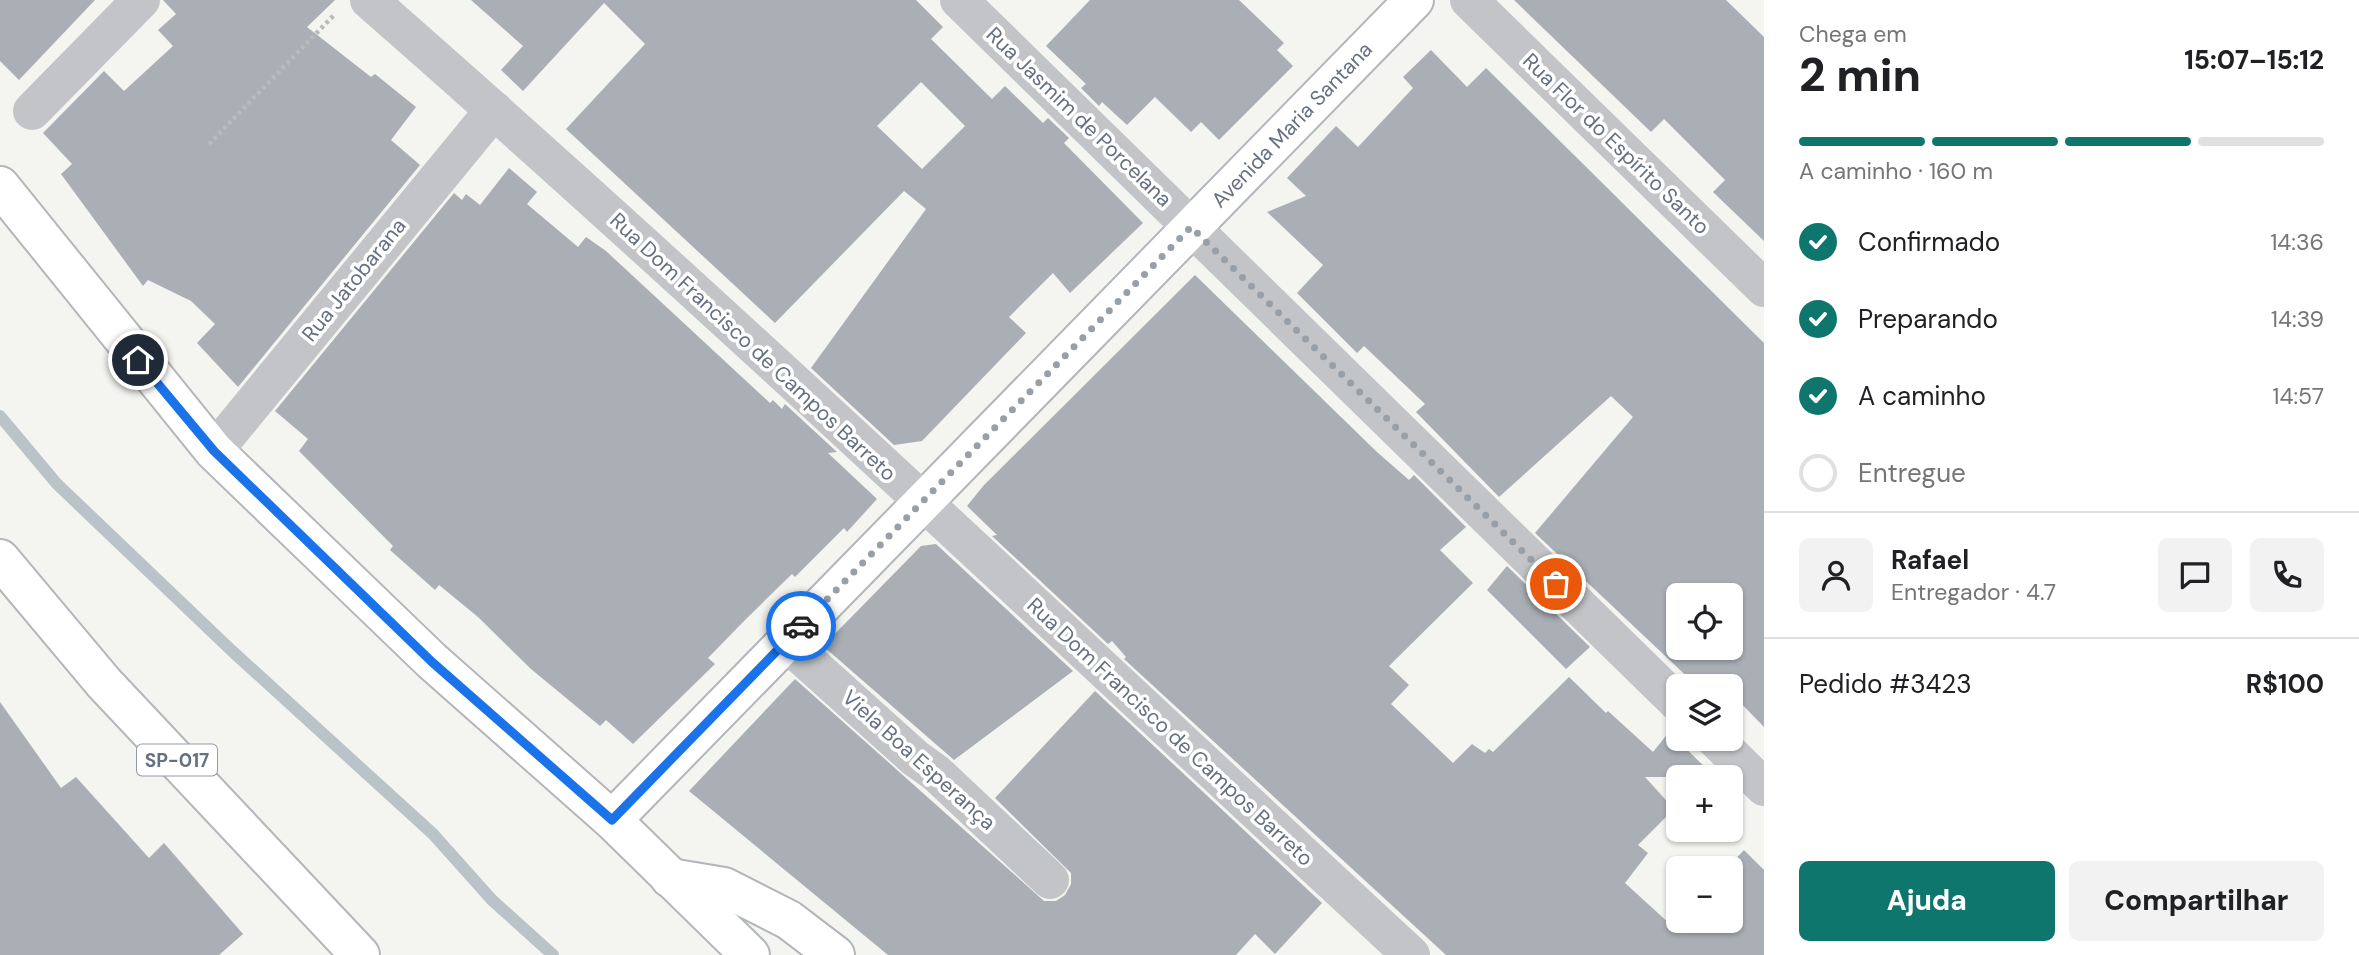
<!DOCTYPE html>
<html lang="pt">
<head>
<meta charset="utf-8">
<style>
	:root { --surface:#fff; --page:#f2f2f2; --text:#202124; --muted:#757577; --line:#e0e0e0; --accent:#0f766e }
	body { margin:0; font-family:"DM Sans",sans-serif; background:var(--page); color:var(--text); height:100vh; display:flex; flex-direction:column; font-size:26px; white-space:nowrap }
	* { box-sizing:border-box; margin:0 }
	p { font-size:23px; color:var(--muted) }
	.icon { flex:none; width:38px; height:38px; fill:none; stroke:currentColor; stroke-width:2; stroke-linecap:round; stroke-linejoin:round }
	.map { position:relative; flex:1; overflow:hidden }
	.panel { display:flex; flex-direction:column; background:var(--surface); width:595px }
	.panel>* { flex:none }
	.buttons { position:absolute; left:1666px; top:583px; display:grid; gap:14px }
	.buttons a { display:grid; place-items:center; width:77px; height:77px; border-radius:10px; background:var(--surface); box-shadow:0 2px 5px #0004; font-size:35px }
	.pin { position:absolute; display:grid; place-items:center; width:60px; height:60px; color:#fff; margin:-30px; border:4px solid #fff; border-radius:50%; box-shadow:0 2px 7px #0007 }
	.courier { position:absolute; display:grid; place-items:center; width:70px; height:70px; margin:-35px; border:5px solid #1a73e8; border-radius:50%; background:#fff; color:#222; box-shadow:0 2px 9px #0007 }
	.summary em { font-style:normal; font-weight:800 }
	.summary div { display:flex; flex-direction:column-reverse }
	.summary { display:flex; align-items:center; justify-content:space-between; height:119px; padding:0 35px }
	h1 { font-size:46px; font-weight:800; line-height:52px }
	.bar { display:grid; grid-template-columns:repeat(4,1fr); gap:10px 7px; align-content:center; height:84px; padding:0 35px }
	.bar i { height:9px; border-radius:5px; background:var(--line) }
	.bar .on { background:var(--accent) }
	.bar p { grid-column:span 4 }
	.line { display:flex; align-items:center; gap:18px; padding:0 35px; border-top:2px solid var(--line) }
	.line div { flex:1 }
	.round { display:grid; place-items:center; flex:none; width:74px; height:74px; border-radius:10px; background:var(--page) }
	ol { padding:0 35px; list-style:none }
	li { display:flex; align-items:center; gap:21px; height:77px }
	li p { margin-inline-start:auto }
	li .icon { padding:7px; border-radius:50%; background:var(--accent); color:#fff; stroke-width:4 }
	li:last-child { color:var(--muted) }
	li i { width:38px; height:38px; border:4px solid var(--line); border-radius:50% }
	.action { display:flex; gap:14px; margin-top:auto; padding:14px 35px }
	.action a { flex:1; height:80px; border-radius:10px; background:var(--accent); color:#fff; font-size:28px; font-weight:800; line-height:80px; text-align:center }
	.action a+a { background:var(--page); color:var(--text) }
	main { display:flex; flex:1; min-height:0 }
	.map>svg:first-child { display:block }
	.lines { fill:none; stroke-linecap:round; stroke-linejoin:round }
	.stream { stroke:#b9c3c8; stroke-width:12 }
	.building { fill:#a9afb5; fill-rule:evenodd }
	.secondary-casing { stroke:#b2b6ba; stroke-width:42 }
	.highway-casing { stroke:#b4b7ba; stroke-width:42 }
	.path { stroke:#b9bbbd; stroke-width:4.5; stroke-dasharray:3.5 3.5; stroke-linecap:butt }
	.street { stroke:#c2c4c8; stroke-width:38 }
	.secondary { stroke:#fff; stroke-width:38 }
	.highway { stroke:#fff; stroke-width:38 }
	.done { stroke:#979fa8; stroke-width:7; stroke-dasharray:0 12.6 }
	.route { stroke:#1a73e8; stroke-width:9 }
	.labels { text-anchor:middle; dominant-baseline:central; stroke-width:7; stroke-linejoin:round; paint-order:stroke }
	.shield { fill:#fff; stroke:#939ca6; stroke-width:2 }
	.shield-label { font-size:19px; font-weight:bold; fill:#657180 }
	.street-label { font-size:21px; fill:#657180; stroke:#fff }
</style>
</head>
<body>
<main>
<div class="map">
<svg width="1764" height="955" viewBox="0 0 1764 955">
	<rect width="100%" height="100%" fill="#f4f4f1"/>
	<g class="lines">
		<polyline class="stream" points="0,416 57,484 231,650 433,834 492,900 553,955"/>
	</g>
	<g class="building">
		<polygon points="0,0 95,0 19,80 0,61"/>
		<polygon points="163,0 335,0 307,27 371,77 375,74 416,107 391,140 420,165 238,387 197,343 215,324 191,301 148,280 143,286 61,174 72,164 43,133 104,71 124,91 173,46 158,30 176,14"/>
		<path d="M471 0H916L943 27 931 39 992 99 1005 86 1043 123 1048 118 1069 138 1064 143 1143 223 1070 293 1053 273 1009 317 1026 333 922 441 894 445 811 368 926 209 904 191 775 323 566 129 645 44 604 3 523 91 501 70 523 46ZM921 82 965 126 922 169 877 126Z"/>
		<polygon points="1090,0 1239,0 1284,43 1277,50 1293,66 1219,140 1201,122 1191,132 1155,97 1127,125 1102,102 1099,106 1081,88 1086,84 1046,46"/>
		<polygon points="1514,0 1726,0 1764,37 1764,241 1713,192 1725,180 1664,119 1651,132"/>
		<path d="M1431 50 1467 87 1486 68 1764 343V727L1731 693V686H1697L1535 533 1633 417 1611 396 1499 497 1416 412 1425 404 1364 346 1357 353 1297 293 1323 265 1267 212 1306 196 1287 178 1336 126 1358 147 1413 88 1403 77ZM1678 595H1731V648H1678Z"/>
		<polygon points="509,168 537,192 527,204 578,247 586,237 606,251 770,403 773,400 782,409 785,404 837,452 828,453 877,499 847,532 844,528 795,577 792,574 745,620 708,658 715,664 633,744 606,720 600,726 531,669 478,617 439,585 435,590 390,550 393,546 299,451 308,439 275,411 454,193 462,200 466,194 480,205"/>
		<polygon points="1195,275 1377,452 1409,480 1414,475 1466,527 1440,550 1473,583 1389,666 1409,685 1391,704 1453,763 1472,744 1485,753 1489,749 1493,752 1569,677 1606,713 1608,711 1653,752 1669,732 1715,777 1645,777 1674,809 1638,845 1648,853 1625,883 1671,925 1678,918 1678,920 1731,920 1731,868 1727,868 1744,850 1764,870 1764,955 1446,955 1124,659 1126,657 1112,641 1108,644 992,536 997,535 967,506 984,485"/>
		<polygon points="936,544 1073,671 954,760 823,646 921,546"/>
		<polygon points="1507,566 1590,647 1566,669 1487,590"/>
		<polygon points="795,679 1044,901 1056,901 1065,895 1071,884 1071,873 995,798 1095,691 1322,903 1275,954 1255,934 1236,955 888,955 689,791"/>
		<polygon points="0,702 61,788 76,777 149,858 164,843 243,934 219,955 0,955"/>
	</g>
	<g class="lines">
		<g class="secondary-casing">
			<g id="secondary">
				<polyline points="612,820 1414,0"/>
				<polyline points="670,878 724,887 789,920 835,955"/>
			</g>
		</g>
		<g class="highway-casing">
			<g id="highway">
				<polyline points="0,186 214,451 432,661 612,820 750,955"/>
				<polyline points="0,559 104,683 360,955"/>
			</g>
		</g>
		<polyline class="path" points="209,144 335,14"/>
		<g class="street">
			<path d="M369 0C723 310 1065 635 1411 955"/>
			<polyline points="959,0 1678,703"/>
			<polyline points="1469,0 1764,288"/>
			<polyline points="32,111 141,0"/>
			<polyline points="214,451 494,110"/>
			<polyline points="786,642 915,758 936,773 1050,880"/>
			<polyline points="1714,738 1764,787"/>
		</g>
		<use href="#secondary" class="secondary"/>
		<use href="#highway" class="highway"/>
	</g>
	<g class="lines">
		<polyline class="done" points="801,626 1191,227 1556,584"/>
		<polyline class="route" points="138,360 214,451 432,662 612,820 801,626"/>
	</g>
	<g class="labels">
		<rect class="shield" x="137" y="744.5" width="80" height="31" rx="5"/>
		<g class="shield-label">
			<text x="177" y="760">SP-017</text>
		</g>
		<g class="street-label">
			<text transform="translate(1079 117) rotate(44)">Rua Jasmim de Porcelana</text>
			<text transform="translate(1292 125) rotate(-46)">Avenida Maria Santana</text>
			<text transform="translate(1616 144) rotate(44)">Rua Flor do Espírito Santo</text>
			<text transform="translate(354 280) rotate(-51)">Rua Jatobarana</text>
			<text transform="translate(753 347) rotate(43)">Rua Dom Francisco de Campos Barreto</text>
			<text transform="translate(1170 732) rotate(43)">Rua Dom Francisco de Campos Barreto</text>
			<text transform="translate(919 760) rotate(42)">Viela Boa Esperança</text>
		</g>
	</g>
</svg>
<div class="buttons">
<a><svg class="icon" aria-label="locate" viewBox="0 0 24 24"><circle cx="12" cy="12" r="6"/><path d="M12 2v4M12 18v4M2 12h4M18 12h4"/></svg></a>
<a><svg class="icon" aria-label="layers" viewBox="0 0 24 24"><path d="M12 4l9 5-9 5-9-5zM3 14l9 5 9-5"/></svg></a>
<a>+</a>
<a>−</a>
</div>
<div class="pin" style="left:1556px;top:584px;background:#ea580c"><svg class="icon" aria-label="bag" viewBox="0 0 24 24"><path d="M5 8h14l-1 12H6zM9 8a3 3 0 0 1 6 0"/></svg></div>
<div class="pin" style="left:138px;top:360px;background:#1f2937"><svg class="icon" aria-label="home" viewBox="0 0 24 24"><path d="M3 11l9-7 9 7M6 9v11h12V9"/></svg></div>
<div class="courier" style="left:801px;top:626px"><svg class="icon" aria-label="car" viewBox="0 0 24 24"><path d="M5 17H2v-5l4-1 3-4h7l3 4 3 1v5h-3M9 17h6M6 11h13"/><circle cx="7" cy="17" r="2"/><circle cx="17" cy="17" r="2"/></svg></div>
</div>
<section class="panel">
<div class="summary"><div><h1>2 min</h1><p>Chega em</p></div><em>15:07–15:12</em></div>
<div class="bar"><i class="on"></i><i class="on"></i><i class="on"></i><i></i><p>A caminho · 160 m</p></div>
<ol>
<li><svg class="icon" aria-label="check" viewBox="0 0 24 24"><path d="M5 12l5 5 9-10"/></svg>Confirmado<p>14:36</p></li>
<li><svg class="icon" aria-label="check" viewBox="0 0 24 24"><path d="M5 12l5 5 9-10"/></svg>Preparando<p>14:39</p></li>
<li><svg class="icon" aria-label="check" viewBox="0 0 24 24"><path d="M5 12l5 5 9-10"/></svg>A caminho<p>14:57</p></li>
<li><i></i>Entregue</li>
</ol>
<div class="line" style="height:126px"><a class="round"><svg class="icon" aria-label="person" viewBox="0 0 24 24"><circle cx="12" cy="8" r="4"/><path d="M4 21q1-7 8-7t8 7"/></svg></a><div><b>Rafael</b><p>Entregador · 4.7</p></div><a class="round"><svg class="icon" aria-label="chat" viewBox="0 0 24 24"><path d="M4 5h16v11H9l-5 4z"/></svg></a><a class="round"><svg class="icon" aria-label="phone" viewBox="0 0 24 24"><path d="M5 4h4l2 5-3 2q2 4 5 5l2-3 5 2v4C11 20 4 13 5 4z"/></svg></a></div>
<div class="line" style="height:91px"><div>Pedido #3423</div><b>R$100</b></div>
<div class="action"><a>Ajuda</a><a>Compartilhar</a></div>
</section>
</main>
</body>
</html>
